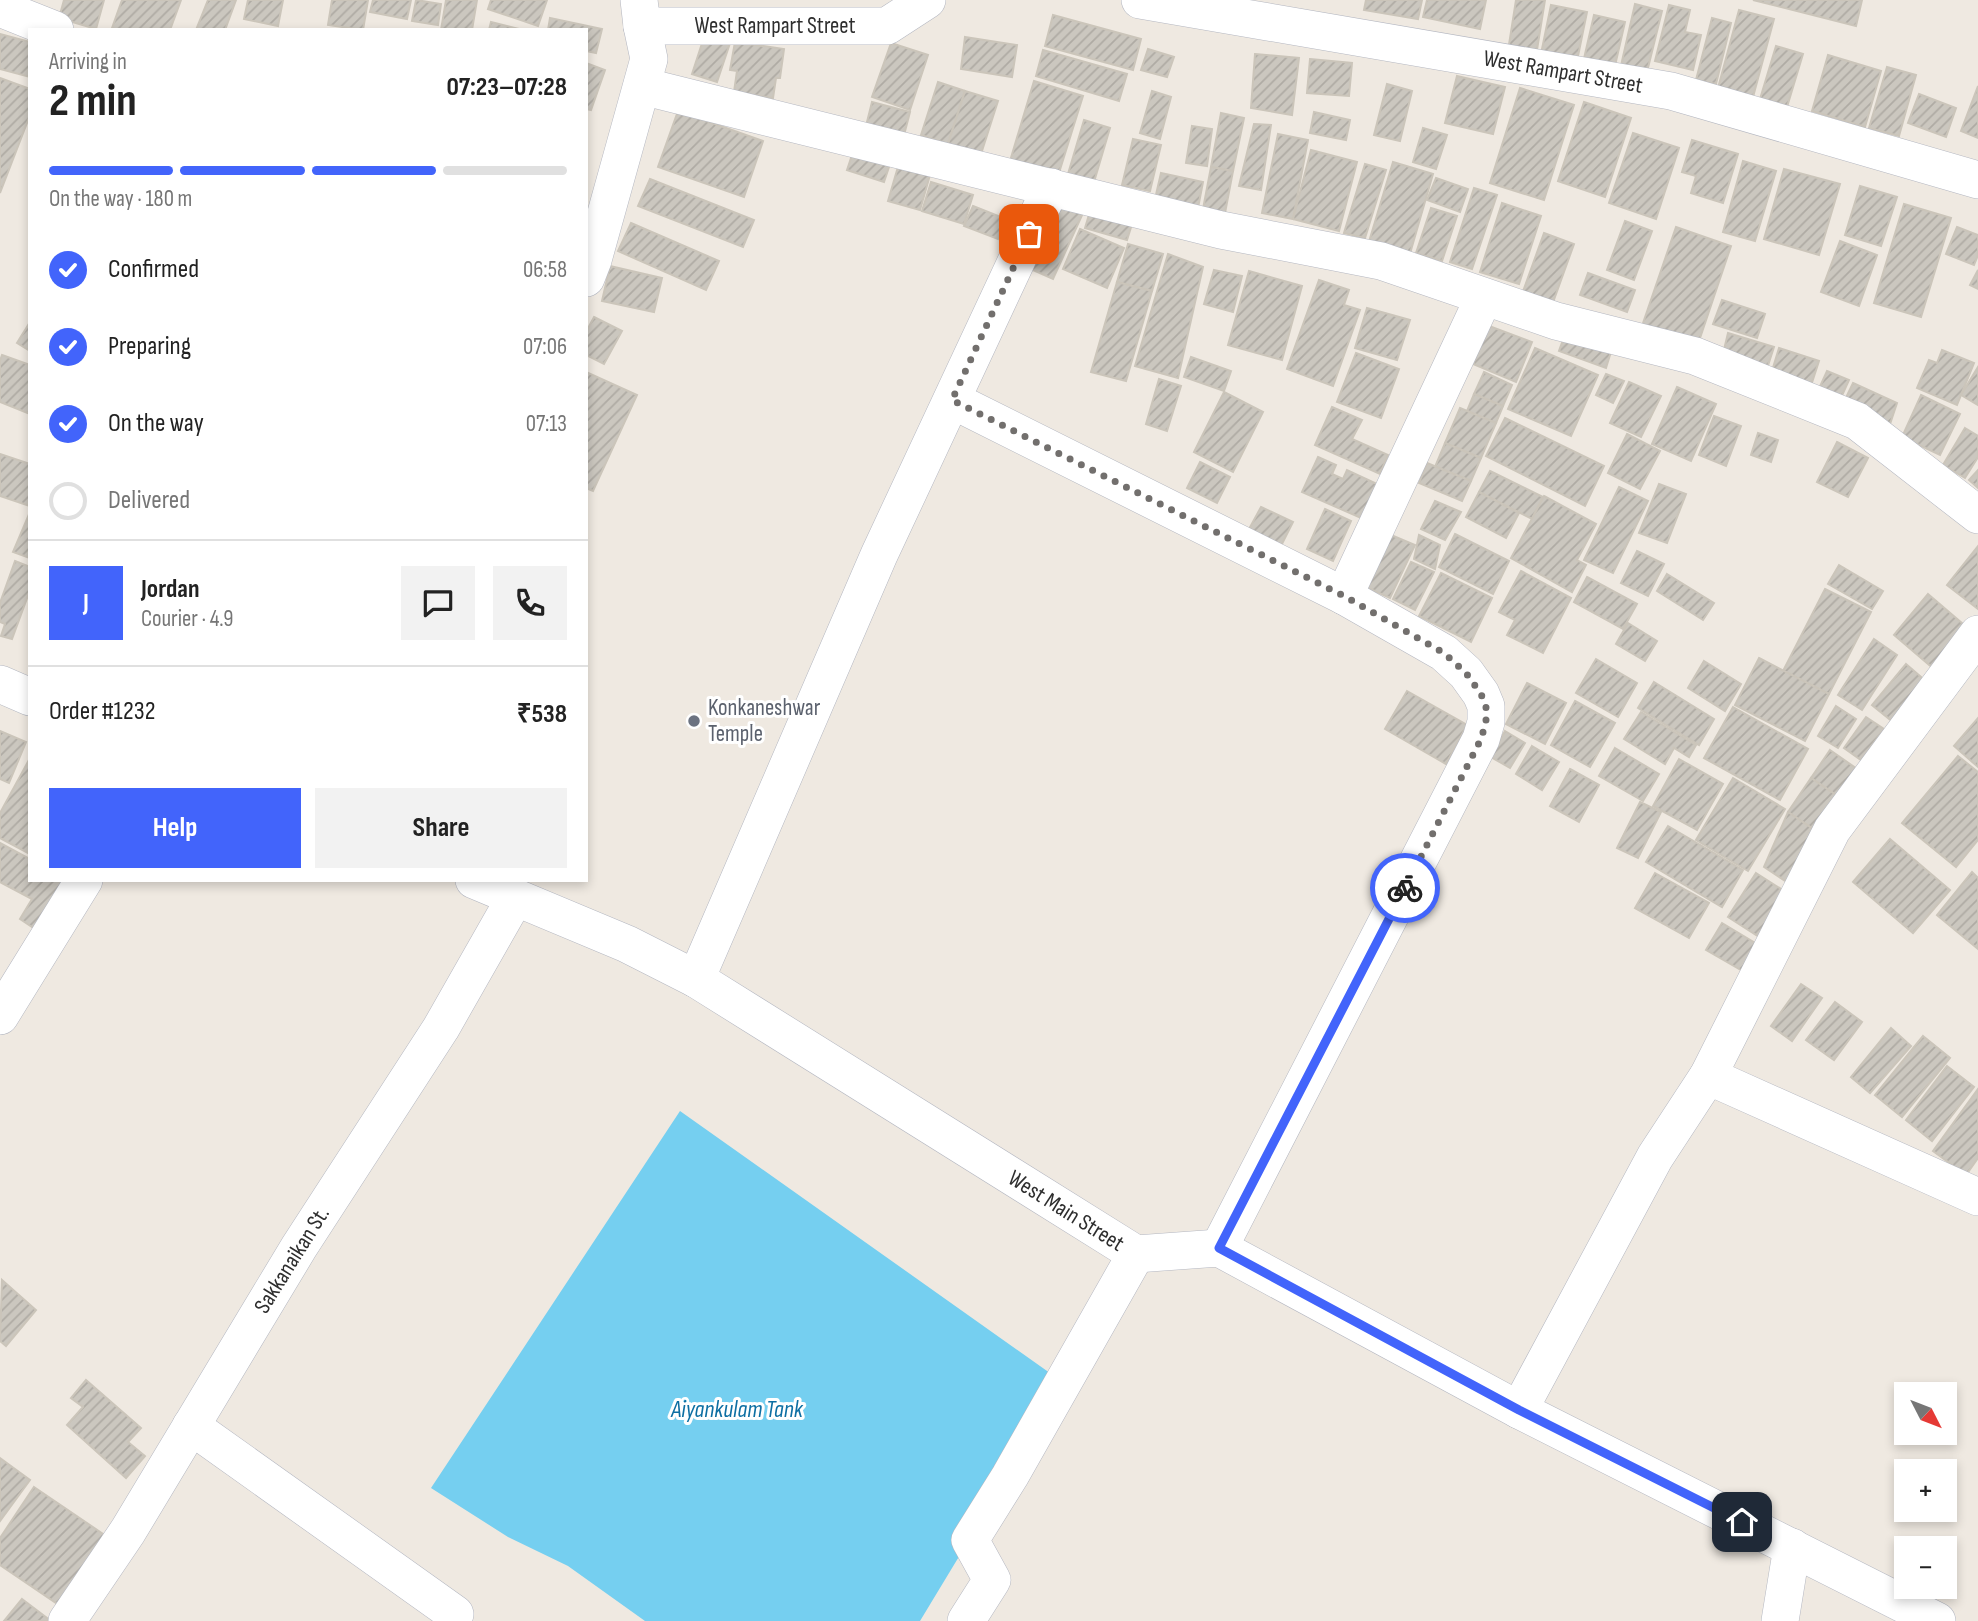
<!DOCTYPE html>
<html lang="en">
<head>
<meta charset="utf-8">
<style>
	:root { --surface:#fff; --page:#f2f2f2; --text:#222; --muted:#767676; --line:#e0e0e0; --accent:#4264fb }
	body { margin:0; font-family:"Sofia Sans Condensed",sans-serif; background:var(--page); color:var(--text); height:100vh; display:flex; flex-direction:column; font-size:26px; white-space:nowrap }
	* { box-sizing:border-box; margin:0 }
	p { font-size:23px; color:var(--muted) }
	.icon { flex:none; width:38px; height:38px; fill:none; stroke:currentColor; stroke-width:2; stroke-linecap:round; stroke-linejoin:round }
	.map { position:relative; flex:1; overflow:hidden }
	.drawer { position:absolute; left:28px; top:28px; width:560px; height:854px; display:flex; flex-direction:column; background:var(--surface); border-radius:0px; box-shadow:0 4px 10px #0003 }
	.drawer>* { flex:none }
	.needle { width:46px; rotate:132deg }
	.fabs { position:absolute; left:1894px; top:1382px; display:grid; gap:14px }
	.fabs a { display:grid; place-items:center; width:63px; height:63px; border-radius:0px; background:var(--surface); box-shadow:0 4px 10px #0003; font-size:35px }
	.pin { position:absolute; display:grid; place-items:center; width:60px; height:60px; color:#fff; margin:-30px; border-radius:14px; box-shadow:0 4px 10px #0006 }
	.courier { position:absolute; display:grid; place-items:center; width:70px; height:70px; margin:-35px; border:5px solid #4264fb; border-radius:50%; background:#fff; color:#222; box-shadow:0 2px 9px #0007 }
	.head em { font-style:normal; font-weight:700 }
	.head div { display:flex; flex-direction:column-reverse }
	.head { display:flex; align-items:center; justify-content:space-between; height:119px; padding:0 21px }
	h1 { font-size:46px; font-weight:700; line-height:52px }
	.bar { display:grid; grid-template-columns:repeat(4,1fr); gap:10px 7px; align-content:center; height:84px; padding:0 21px }
	.bar i { height:9px; border-radius:5px; background:var(--line) }
	.bar .selected { background:var(--accent) }
	.bar p { grid-column:span 4 }
	.line { display:flex; align-items:center; gap:18px; padding:0 21px; border-top:2px solid var(--line) }
	.line div { flex:1 }
	.round { display:grid; place-items:center; flex:none; width:74px; height:74px; border-radius:0px; background:var(--page) }
	ol { padding:0 21px; list-style:none }
	li { display:flex; align-items:center; gap:21px; height:77px }
	li p { margin-inline-start:auto }
	li .icon { padding:7px; border-radius:50%; background:var(--accent); color:#fff; stroke-width:4 }
	li:last-child { color:var(--muted) }
	li i { width:38px; height:38px; border:4px solid var(--line); border-radius:50% }
	.cta { display:flex; gap:14px; margin-top:auto; padding:14px 21px }
	.cta a { flex:1; height:80px; border-radius:0px; background:var(--accent); color:#fff; font-size:28px; font-weight:700; line-height:80px; text-align:center }
	.cta a+a { background:var(--page); color:var(--text) }
	.map>svg:first-child { display:block }
	.water { fill:#75cff0 }
	.building { fill:url(#building-hatch); stroke:#cbc5ba; stroke-width:2 }
	.lines { fill:none; stroke-linecap:round; stroke-linejoin:round }
	.minor-casing { stroke:#b4b7c1; stroke-width:38 }
	.minor { stroke:#fff; stroke-width:37 }
	.done { stroke:#726f6d; stroke-width:7; stroke-dasharray:0 12.6 }
	.route { stroke:#4264fb; stroke-width:9 }
	.worship-dot { fill:#6b7280; stroke:#fff; stroke-width:2.5 }
	.labels { text-anchor:middle; dominant-baseline:central; stroke-width:6; stroke-linejoin:round; paint-order:stroke }
	.street-label { font-size:23px; fill:#2e2e2e; stroke:#fff }
	.worship-label { font-size:23px; fill:#5b616d; stroke:#fff; text-anchor:start }
	.water-label { font-size:24px; font-style:italic; fill:#0d6fa3; stroke:#fff }
</style>
</head>
<body>
<div class="map">
<svg width="1978" height="1621" viewBox="0 0 1978 1621">
	<defs>
		<pattern id="building-hatch" width="6" height="6" patternUnits="userSpaceOnUse" patternTransform="scale(1.75)"><rect width="6" height="6" fill="#cbc7bf"/><path d="M-1 1l2-2M0 6l6-6M5 7l2-2" fill="none" stroke="#afaba4"/></pattern>
	</defs>
	<rect width="100%" height="100%" fill="#efe9e1"/>
	<polygon class="water" points="680,1111 1064,1383 920,1621 645,1621 568,1566 508,1537 431,1488"/>
	<g class="building">
		<polygon points="64,0 104,0 96,29 59,18"/>
		<polygon points="122,0 181,0 170,30 118,30 112,28"/>
		<polygon points="208,0 236,0 225,30 196,30"/>
		<polygon points="248,0 283,0 278,26 244,19"/>
		<polygon points="332,0 368,0 363,30 328,25"/>
		<polygon points="373,0 411,0 407,19 370,12"/>
		<polygon points="416,0 441,4 438,25 412,21"/>
		<polygon points="446,0 477,0 472,30 441,30"/>
		<polygon points="491,0 547,0 538,26 488,9"/>
		<polygon points="1366,0 1422,0 1418,19 1364,10"/>
		<polygon points="1427,0 1486,0 1480,29 1423,17"/>
		<polygon points="1516,0 1545,0 1536,56 1508,51"/>
		<polygon points="1753,0 1862,0 1856,26"/>
		<polygon points="1635,4 1662,11 1646,76 1620,70"/>
		<polygon points="1551,5 1587,12 1577,61 1541,54"/>
		<polygon points="1669,5 1690,10 1685,32 1701,35 1693,70 1655,61"/>
		<polygon points="1739,10 1774,19 1753,97 1718,88"/>
		<polygon points="1053,15 1141,39 1133,70 1045,46"/>
		<polygon points="1594,15 1625,22 1614,70 1583,63"/>
		<polygon points="550,18 602,29 596,53 586,51 586,30 548,30"/>
		<polygon points="1712,18 1731,23 1716,84 1696,80"/>
		<polygon points="491,22 523,30 489,30"/>
		<polygon points="706,31 731,40 717,82 692,74"/>
		<polygon points="0,34 30,42 30,77 0,69"/>
		<polygon points="965,37 1017,45 1012,77 961,69"/>
		<polygon points="735,42 784,49 780,78 776,78 773,98 734,92 737,71 730,70"/>
		<polygon points="891,43 928,55 910,110 872,97"/>
		<polygon points="1776,46 1803,54 1787,107 1760,99"/>
		<polygon points="1148,49 1174,57 1167,77 1141,70"/>
		<polygon points="1043,50 1127,74 1119,101 1036,76"/>
		<polygon points="1255,54 1299,58 1292,115 1251,108"/>
		<polygon points="1828,55 1881,71 1865,127 1812,111"/>
		<polygon points="1310,59 1352,63 1349,96 1307,93"/>
		<polygon points="586,63 605,70 591,110 586,109"/>
		<polygon points="1887,67 1916,75 1899,136 1869,128"/>
		<polygon points="1457,76 1505,87 1493,134 1445,123"/>
		<polygon points="0,78 30,89 30,115 0,193"/>
		<polygon points="1034,81 1083,96 1058,176 1010,161"/>
		<polygon points="938,82 965,91 948,144 921,135"/>
		<polygon points="1387,84 1412,91 1400,141 1374,135"/>
		<polygon points="1978,86 1978,138 1961,131"/>
		<polygon points="1520,88 1574,105 1544,200 1490,183"/>
		<polygon points="965,91 998,101 981,154 948,144"/>
		<polygon points="1152,91 1171,97 1160,139 1140,133"/>
		<polygon points="1919,94 1956,108 1946,137 1908,123"/>
		<polygon points="872,102 910,112 903,139 865,130"/>
		<polygon points="1584,102 1631,118 1605,197 1558,181"/>
		<polygon points="678,111 763,141 744,197 658,167"/>
		<polygon points="1314,112 1350,120 1346,140 1310,133"/>
		<polygon points="1221,113 1244,118 1233,171 1211,167"/>
		<polygon points="1084,120 1110,128 1094,182 1068,174"/>
		<polygon points="1254,124 1271,125 1261,190 1239,186"/>
		<polygon points="1192,126 1212,129 1207,166 1186,163"/>
		<polygon points="1423,128 1447,135 1436,169 1413,162"/>
		<polygon points="1633,133 1679,148 1656,219 1609,203"/>
		<polygon points="1278,134 1308,140 1293,219 1262,213"/>
		<polygon points="1133,139 1161,145 1150,191 1122,185"/>
		<polygon points="1692,140 1738,154 1723,203 1691,193 1696,176 1682,172"/>
		<polygon points="854,149 891,161 884,182 847,170"/>
		<polygon points="1311,150 1357,162 1339,231 1293,219"/>
		<polygon points="900,160 932,168 920,210 888,201"/>
		<polygon points="1743,161 1776,171 1755,241 1723,232"/>
		<polygon points="1393,162 1433,174 1409,257 1368,245"/>
		<polygon points="1365,164 1386,170 1365,238 1344,233"/>
		<polygon points="1211,167 1233,171 1225,213 1203,209"/>
		<polygon points="1784,169 1840,184 1819,255 1764,239"/>
		<polygon points="1161,173 1203,182 1198,208 1155,199"/>
		<polygon points="1436,178 1468,189 1460,212 1427,200"/>
		<polygon points="650,179 754,220 743,247 638,206"/>
		<polygon points="931,182 973,195 964,224 922,211"/>
		<polygon points="1860,186 1897,197 1881,246 1845,235"/>
		<polygon points="1474,188 1497,195 1472,269 1450,262"/>
		<polygon points="1056,201 1083,213 1053,279 1026,267"/>
		<polygon points="1502,203 1541,216 1519,284 1480,272"/>
		<polygon points="1904,204 1951,218 1921,317 1874,303"/>
		<polygon points="973,206 1006,219 998,239 964,226"/>
		<polygon points="1091,208 1133,221 1127,240 1085,228"/>
		<polygon points="1431,208 1457,216 1442,261 1416,253"/>
		<polygon points="1625,221 1652,231 1634,280 1607,270"/>
		<polygon points="631,223 719,261 706,290 618,251"/>
		<polygon points="1676,227 1731,246 1698,344 1642,326"/>
		<polygon points="1957,227 1978,235 1978,255 1974,265 1946,254"/>
		<polygon points="1080,229 1124,248 1107,288 1063,269"/>
		<polygon points="1544,233 1574,244 1551,308 1521,297"/>
		<polygon points="1840,241 1877,255 1859,306 1821,292"/>
		<polygon points="1128,244 1163,254 1152,291 1117,282"/>
		<polygon points="1168,254 1203,267 1178,378 1135,366"/>
		<polygon points="610,266 662,278 654,312 602,301"/>
		<polygon points="1214,270 1242,276 1233,312 1204,304"/>
		<polygon points="1978,270 1978,289 1970,285"/>
		<polygon points="1249,271 1302,286 1282,360 1228,345"/>
		<polygon points="1588,273 1635,290 1627,312 1580,295"/>
		<polygon points="1319,280 1349,290 1344,305 1360,310 1333,386 1287,369"/>
		<polygon points="1117,282 1152,291 1126,381 1091,372"/>
		<polygon points="1722,300 1765,314 1757,338 1713,324"/>
		<polygon points="1367,308 1410,320 1397,360 1355,348"/>
		<polygon points="594,317 622,331 604,364 586,355 586,332"/>
		<polygon points="30,322 30,351 17,343"/>
		<polygon points="1489,326 1532,342 1516,382 1473,364"/>
		<polygon points="1567,329 1614,342 1606,368 1559,351"/>
		<polygon points="1728,333 1774,347 1764,378 1721,362"/>
		<polygon points="1535,348 1598,375 1571,436 1508,409"/>
		<polygon points="1779,348 1819,361 1808,395 1769,381"/>
		<polygon points="1942,350 1974,363 1957,405 1917,388 1929,360 1937,363"/>
		<polygon points="1356,353 1399,369 1381,418 1337,402"/>
		<polygon points="2,355 30,365 30,414 0,402 0,361"/>
		<polygon points="1191,357 1231,371 1224,391 1184,377"/>
		<polygon points="1978,367 1978,405 1961,395"/>
		<polygon points="1827,371 1849,380 1835,411 1813,402"/>
		<polygon points="586,372 637,395 593,491 586,488"/>
		<polygon points="1484,372 1512,385 1503,406 1474,394"/>
		<polygon points="1606,374 1624,381 1613,403 1596,395"/>
		<polygon points="1159,379 1181,386 1167,431 1146,424"/>
		<polygon points="1629,382 1661,396 1641,437 1610,423"/>
		<polygon points="1853,383 1897,403 1888,430 1841,408"/>
		<polygon points="1677,387 1716,404 1691,461 1652,444"/>
		<polygon points="1224,392 1263,412 1233,472 1194,452"/>
		<polygon points="1474,394 1503,406 1496,423 1467,411"/>
		<polygon points="1921,395 1960,414 1940,455 1902,437"/>
		<polygon points="1332,407 1362,420 1352,439 1388,455 1380,474 1315,445"/>
		<polygon points="1460,408 1496,423 1481,458 1445,443"/>
		<polygon points="1714,416 1741,426 1726,466 1699,455"/>
		<polygon points="1505,418 1604,466 1585,506 1486,456"/>
		<polygon points="1965,428 1978,436 1978,457 1965,478 1943,465"/>
		<polygon points="1758,433 1778,440 1771,462 1751,455"/>
		<polygon points="1627,434 1660,451 1640,489 1608,473"/>
		<polygon points="1837,442 1868,458 1848,497 1817,482"/>
		<polygon points="1445,443 1481,458 1471,481 1435,467"/>
		<polygon points="0,454 30,464 30,506 0,496"/>
		<polygon points="1318,457 1336,465 1332,474 1343,479 1347,470 1377,484 1361,518 1302,492"/>
		<polygon points="1200,462 1230,477 1217,503 1187,488"/>
		<polygon points="1427,463 1471,481 1462,501 1419,483"/>
		<polygon points="1978,470 1978,488 1969,480"/>
		<polygon points="1490,471 1543,497 1532,519 1479,492"/>
		<polygon points="1659,484 1686,494 1667,543 1639,533"/>
		<polygon points="1619,487 1648,501 1613,573 1584,560"/>
		<polygon points="1479,492 1519,513 1506,538 1466,517"/>
		<polygon points="1544,496 1596,524 1577,560 1586,565 1572,592 1511,558"/>
		<polygon points="1435,501 1461,512 1445,540 1421,529"/>
		<polygon points="1261,507 1293,522 1281,546 1249,529"/>
		<polygon points="1325,509 1351,521 1333,561 1307,549"/>
		<polygon points="30,512 30,558 13,552"/>
		<polygon points="1455,534 1509,561 1493,594 1439,567"/>
		<polygon points="1391,535 1415,545 1390,598 1357,583"/>
		<polygon points="1419,535 1440,545 1435,569 1414,559"/>
		<polygon points="1978,546 1978,609 1947,585"/>
		<polygon points="1637,551 1664,564 1648,596 1621,583"/>
		<polygon points="15,561 30,567 30,590 12,639 1,636 5,624 0,622 0,603"/>
		<polygon points="1411,562 1434,572 1415,610 1393,599"/>
		<polygon points="1839,565 1883,591 1872,609 1828,584"/>
		<polygon points="1521,571 1571,598 1543,653 1507,635 1515,620 1499,612"/>
		<polygon points="1441,573 1492,598 1471,642 1419,616"/>
		<polygon points="1667,574 1714,603 1703,620 1657,591"/>
		<polygon points="1587,577 1637,604 1623,629 1574,602"/>
		<polygon points="1825,589 1871,612 1829,694 1783,671"/>
		<polygon points="1928,594 1969,629 1934,669 1894,635"/>
		<polygon points="1628,623 1657,641 1645,661 1616,644"/>
		<polygon points="1874,639 1897,655 1862,710 1838,695"/>
		<polygon points="1759,658 1829,694 1805,741 1735,705"/>
		<polygon points="1596,659 1637,683 1618,717 1576,693"/>
		<polygon points="1704,661 1741,684 1725,711 1688,688"/>
		<polygon points="1906,664 1927,682 1893,722 1872,705"/>
		<polygon points="1654,682 1714,719 1699,745 1638,708"/>
		<polygon points="1527,683 1566,703 1545,744 1506,724"/>
		<polygon points="1407,691 1467,725 1446,764 1385,729"/>
		<polygon points="1575,701 1615,723 1590,767 1551,745"/>
		<polygon points="1836,706 1856,719 1838,748 1818,736"/>
		<polygon points="1733,707 1808,749 1780,800 1704,758"/>
		<polygon points="1641,712 1696,745 1689,757 1674,748 1665,764 1624,739"/>
		<polygon points="1866,717 1884,729 1861,760 1844,748"/>
		<polygon points="1978,718 1978,767 1954,746"/>
		<polygon points="0,731 26,742 9,783 0,779"/>
		<polygon points="1505,731 1525,743 1510,768 1491,757"/>
		<polygon points="1532,746 1559,762 1542,790 1516,774"/>
		<polygon points="1615,748 1659,774 1643,801 1599,776"/>
		<polygon points="1830,750 1860,771 1842,799 1811,778"/>
		<polygon points="1958,756 1978,772 1978,840 1956,867 1902,823"/>
		<polygon points="30,758 30,854 0,838 0,813"/>
		<polygon points="1679,759 1723,784 1697,830 1653,806"/>
		<polygon points="1570,769 1599,785 1579,822 1550,806"/>
		<polygon points="1733,778 1785,809 1748,871 1696,840"/>
		<polygon points="1811,778 1842,799 1819,833 1788,812"/>
		<polygon points="1640,802 1661,812 1638,858 1617,848"/>
		<polygon points="1788,812 1819,833 1796,888 1764,867"/>
		<polygon points="1668,826 1743,870 1722,907 1646,862"/>
		<polygon points="1890,839 1950,890 1913,933 1853,882"/>
		<polygon points="0,843 30,859 30,880 75,880 44,935 20,919 32,899 0,882"/>
		<polygon points="1972,872 1978,878 1978,949 1937,915"/>
		<polygon points="1655,873 1709,903 1689,938 1635,908"/>
		<polygon points="1756,873 1792,896 1764,940 1728,917"/>
		<polygon points="1722,923 1762,947 1746,973 1706,950"/>
		<polygon points="1801,984 1822,998 1792,1041 1771,1026"/>
		<polygon points="1835,1002 1862,1022 1834,1060 1806,1040"/>
		<polygon points="1891,1028 1911,1046 1870,1093 1851,1077"/>
		<polygon points="1923,1036 1950,1058 1902,1117 1875,1095"/>
		<polygon points="1947,1066 1974,1087 1932,1141 1906,1120"/>
		<polygon points="1978,1089 1978,1158 1966,1175 1933,1151"/>
		<polygon points="2,1280 36,1310 6,1346 0,1341"/>
		<polygon points="86,1380 141,1428 128,1442 145,1456 126,1478 67,1425 83,1407 71,1398"/>
		<polygon points="0,1458 30,1480 0,1521"/>
		<polygon points="34,1487 109,1538 62,1607 0,1565 0,1538"/>
		<polygon points="22,1599 51,1621 4,1621"/>
	</g>
	<g class="lines">
		<g class="minor-casing">
			<g id="minor">
				<polyline points="639,0 642,26 887,26 927,0"/>
				<polyline points="1140,0 1671,91 1978,180"/>
				<polyline points="0,8 55,30"/>
				<polyline points="642,86 1221,230 1381,261 1556,321 1695,356 1857,421 1978,515"/>
				<polyline points="586,278 593,260 649,59 642,26"/>
				<polyline points="952,400 1344,596 1444,653 1466,673 1481,694 1486,706 1486,722 1481,739 1219,1248"/>
				<polyline points="1344,596 1484,297"/>
				<polyline points="0,684 30,697"/>
				<polyline points="474,880 627,944 696,979 1136,1254 1219,1248 1519,1410 1937,1621"/>
				<polyline points="696,979 879,555 1051,187"/>
				<polyline points="0,1016 84,880"/>
				<polyline points="1708,1076 1978,1197"/>
				<polyline points="1519,1410 1655,1157 1708,1076 1832,830 1978,634"/>
				<polyline points="191,1426 455,1614"/>
				<polyline points="67,1621 128,1531 299,1247 441,1028 515,898"/>
				<polyline points="966,1621 992,1580 970,1540 1010,1476 1136,1254"/>
				<polyline points="1780,1621 1792,1547"/>
			</g>
		</g>
		<use href="#minor" class="minor"/>
	</g>
	<g class="lines">
		<polyline class="done" points="1029,234 952,400 1344,596 1444,653 1466,673 1481,694 1486,706 1486,722 1481,739 1405,888"/>
		<polyline class="route" points="1405,888 1219,1248 1519,1410 1742,1522"/>
	</g>
	<circle class="worship-dot" cx="694" cy="721" r="7"/>
	<g class="labels">
		<g class="street-label">
			<text x="775" y="26">West Rampart Street</text>
			<text transform="translate(1563 72) rotate(10)">West Rampart Street</text>
			<text transform="translate(1066 1211) rotate(32)">West Main Street</text>
			<text transform="translate(292 1260) rotate(-58)">Sakkanaikan St.</text>
		</g>
		<g class="worship-label">
			<text x="708" y="708">Konkaneshwar<tspan x="708" dy="26">Temple</tspan></text>
		</g>
		<g class="water-label">
			<text x="737" y="1409">Aiyankulam Tank</text>
		</g>
	</g>
</svg>
<div class="fabs">
<a><svg class="needle" viewBox="-14 -14 28 28"><path d="M0-13l5 13h-10z" fill="#e53935"/><path d="M0 13l5-13h-10z" fill="#767676"/></svg></a>
<a>+</a>
<a>−</a>
</div>
<div class="pin" style="left:1029px;top:234px;background:#ea580c"><svg class="icon" aria-label="bag" viewBox="0 0 24 24"><path d="M5 8h14l-1 12H6zM9 8a3 3 0 0 1 6 0"/></svg></div>
<div class="pin" style="left:1742px;top:1522px;background:#1f2937"><svg class="icon" aria-label="home" viewBox="0 0 24 24"><path d="M3 11l9-7 9 7M6 9v11h12V9"/></svg></div>
<div class="courier" style="left:1405px;top:888px"><svg class="icon" aria-label="bike" viewBox="0 0 24 24"><circle cx="6" cy="16" r="4"/><circle cx="18" cy="16" r="4"/><path d="M6 16l4-8h5l3 8M10 8l3 8H6M13 5h3"/></svg></div>
<section class="drawer">
<div class="head"><div><h1>2 min</h1><p>Arriving in</p></div><em>07:23–07:28</em></div>
<div class="bar"><i class="selected"></i><i class="selected"></i><i class="selected"></i><i></i><p>On the way · 180 m</p></div>
<ol>
<li><svg class="icon" aria-label="check" viewBox="0 0 24 24"><path d="M5 12l5 5 9-10"/></svg>Confirmed<p>06:58</p></li>
<li><svg class="icon" aria-label="check" viewBox="0 0 24 24"><path d="M5 12l5 5 9-10"/></svg>Preparing<p>07:06</p></li>
<li><svg class="icon" aria-label="check" viewBox="0 0 24 24"><path d="M5 12l5 5 9-10"/></svg>On the way<p>07:13</p></li>
<li><i></i>Delivered</li>
</ol>
<div class="line" style="height:126px"><b class="round" style="background:var(--accent);color:#fff">J</b><div><b>Jordan</b><p>Courier · 4.9</p></div><a class="round"><svg class="icon" aria-label="chat" viewBox="0 0 24 24"><path d="M4 5h16v11H9l-5 4z"/></svg></a><a class="round"><svg class="icon" aria-label="phone" viewBox="0 0 24 24"><path d="M5 4h4l2 5-3 2q2 4 5 5l2-3 5 2v4C11 20 4 13 5 4z"/></svg></a></div>
<div class="line" style="height:91px"><div>Order #1232</div><b>₹538</b></div>
<div class="cta"><a>Help</a><a>Share</a></div>
</section>
</div>
</body>
</html>
